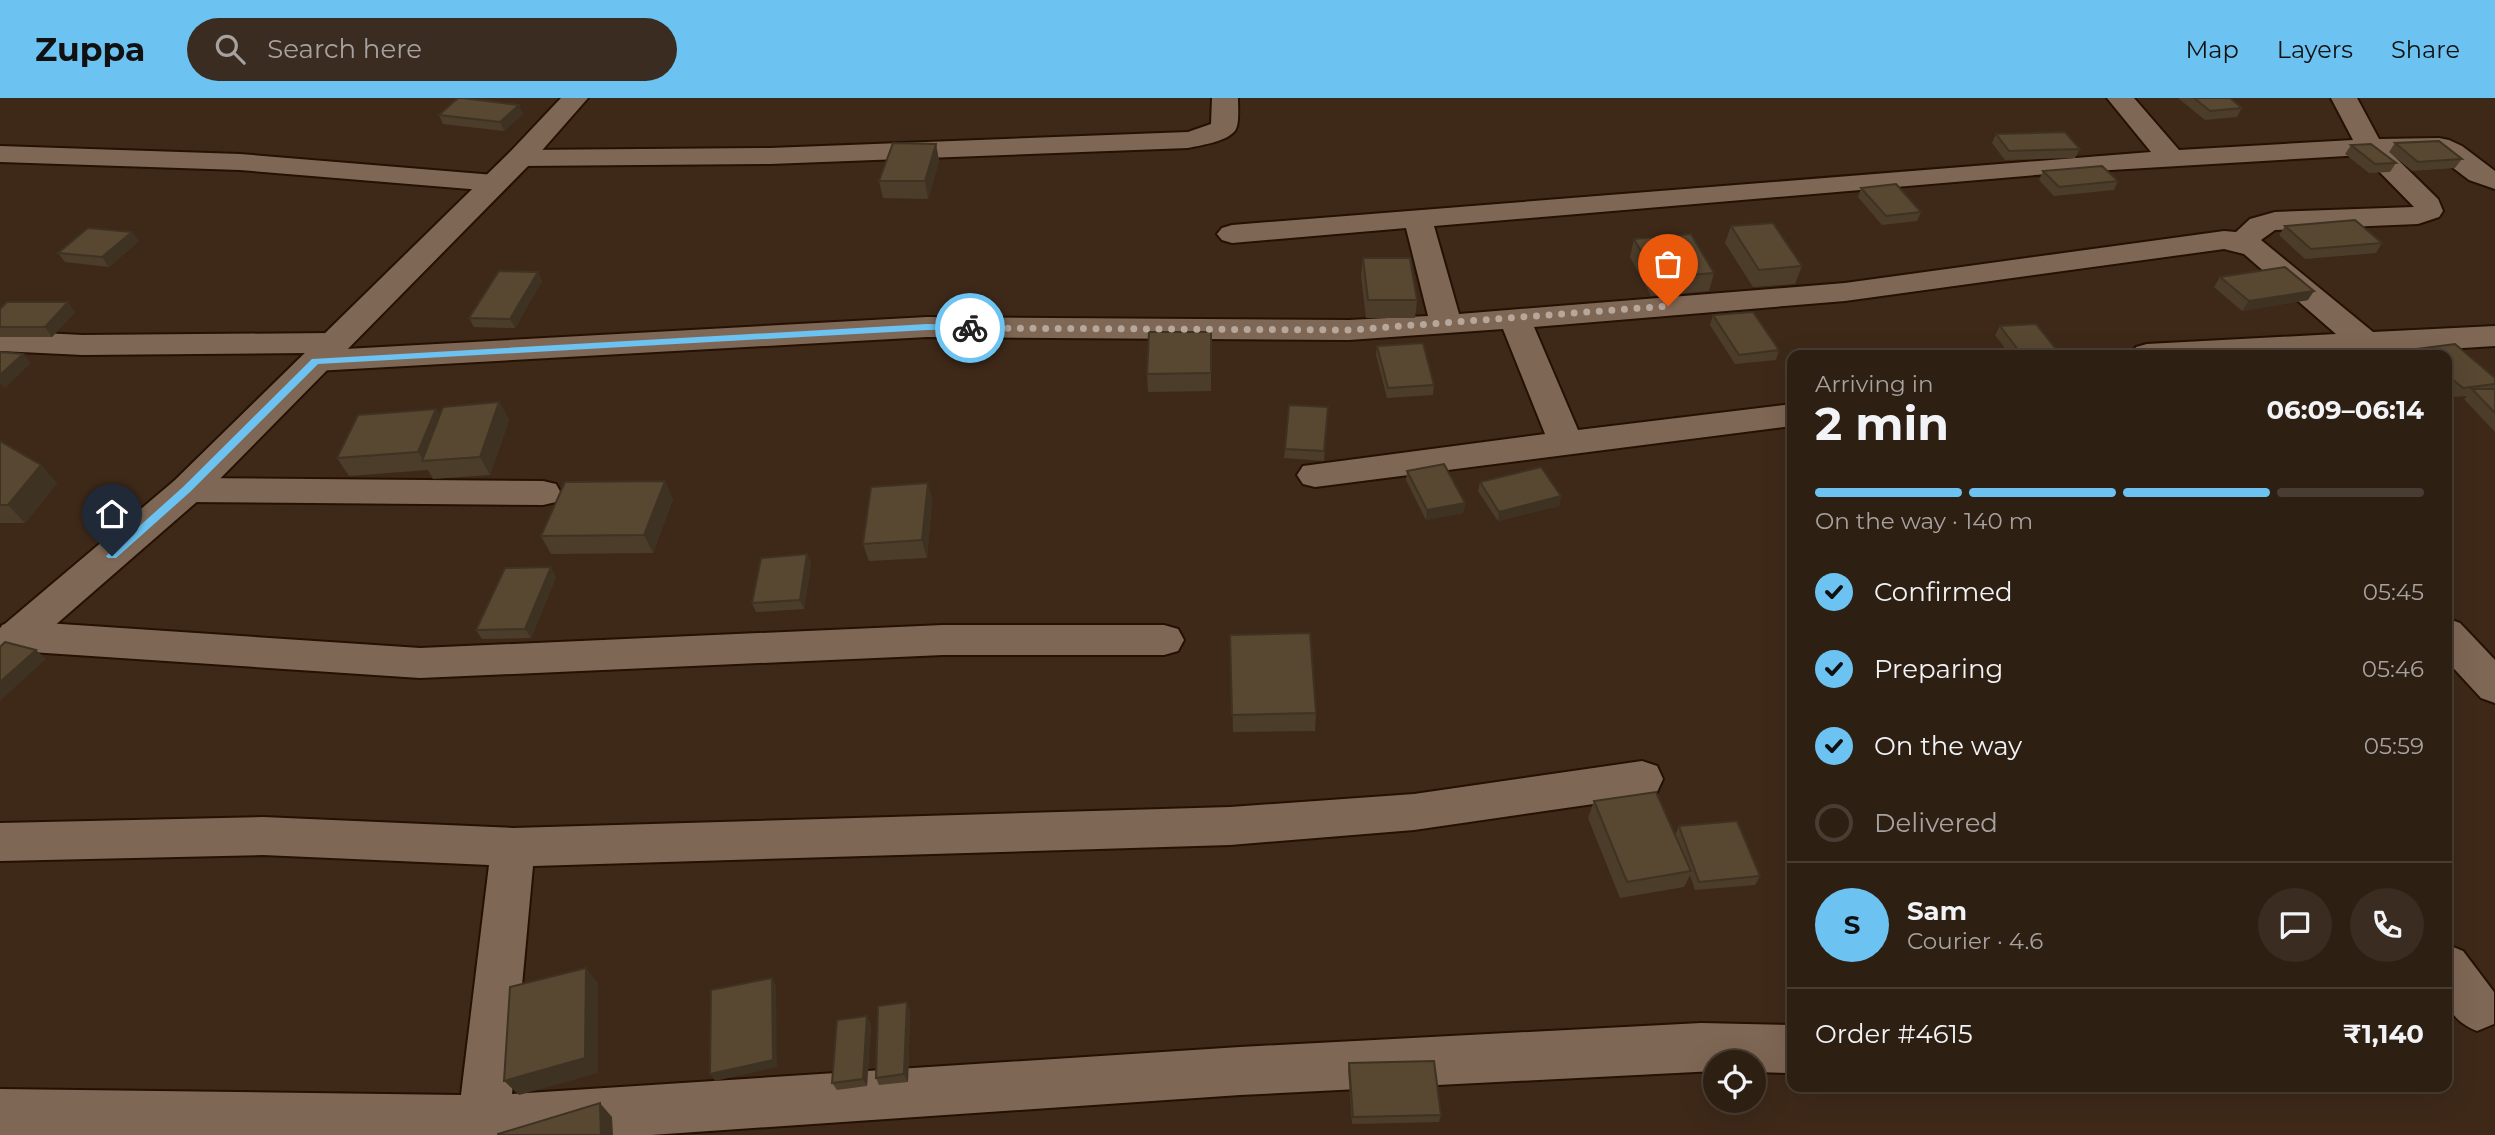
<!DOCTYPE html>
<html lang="en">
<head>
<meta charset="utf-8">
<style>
	:root { --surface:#2e1f13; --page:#3a2c21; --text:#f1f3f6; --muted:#a7a2a0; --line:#493d33; --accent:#6cc3f2 }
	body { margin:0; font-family:Montserrat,sans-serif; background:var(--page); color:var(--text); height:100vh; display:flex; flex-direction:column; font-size:26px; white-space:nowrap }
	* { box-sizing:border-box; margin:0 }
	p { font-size:23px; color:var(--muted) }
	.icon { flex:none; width:38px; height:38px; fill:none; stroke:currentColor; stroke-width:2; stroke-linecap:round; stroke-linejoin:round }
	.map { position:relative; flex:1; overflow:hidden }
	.sheet { position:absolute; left:1787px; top:252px; width:665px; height:742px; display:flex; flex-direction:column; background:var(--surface); border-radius:14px; box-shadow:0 7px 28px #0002,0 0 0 2px var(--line) }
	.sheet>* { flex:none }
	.controls { position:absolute; left:1703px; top:952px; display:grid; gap:14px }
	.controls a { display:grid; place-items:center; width:63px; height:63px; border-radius:50%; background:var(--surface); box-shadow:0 7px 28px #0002,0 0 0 2px var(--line); font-size:35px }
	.pin { position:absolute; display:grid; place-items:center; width:60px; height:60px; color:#fff; margin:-72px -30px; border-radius:50% 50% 50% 0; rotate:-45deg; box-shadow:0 0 7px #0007 }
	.pin .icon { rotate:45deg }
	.courier { position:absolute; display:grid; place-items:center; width:70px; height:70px; margin:-35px; border:5px solid #6cc3f2; border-radius:50%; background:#fff; color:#222; box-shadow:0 2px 9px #0007 }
	.headline em { font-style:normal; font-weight:700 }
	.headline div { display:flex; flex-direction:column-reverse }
	.headline { display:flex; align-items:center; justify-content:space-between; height:119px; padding:0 28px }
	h1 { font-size:46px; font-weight:700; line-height:52px }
	.bar { display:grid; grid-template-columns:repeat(4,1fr); gap:10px 7px; align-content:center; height:84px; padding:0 28px }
	.bar i { height:9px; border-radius:5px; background:var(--line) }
	.bar .on { background:var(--accent) }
	.bar p { grid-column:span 4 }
	.line { display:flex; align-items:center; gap:18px; padding:0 28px; border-top:2px solid var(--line) }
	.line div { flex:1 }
	.round { display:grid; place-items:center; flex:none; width:74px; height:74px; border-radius:37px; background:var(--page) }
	ol { padding:0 28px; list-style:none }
	li { display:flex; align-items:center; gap:21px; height:77px }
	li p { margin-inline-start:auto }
	li .icon { padding:7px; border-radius:50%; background:var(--accent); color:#111; stroke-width:4 }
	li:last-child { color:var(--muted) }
	li i { width:38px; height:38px; border:4px solid var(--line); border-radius:50% }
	header { display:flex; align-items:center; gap:42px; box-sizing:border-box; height:98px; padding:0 35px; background:var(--accent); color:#111 }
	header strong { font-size:33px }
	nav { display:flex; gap:38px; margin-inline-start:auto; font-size:24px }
	.search { width:490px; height:63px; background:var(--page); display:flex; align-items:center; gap:18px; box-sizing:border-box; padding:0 24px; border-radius:38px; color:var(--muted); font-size:26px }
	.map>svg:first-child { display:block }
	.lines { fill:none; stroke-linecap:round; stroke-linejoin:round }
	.minor-casing { stroke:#241103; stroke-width:4 }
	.tertiary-casing { stroke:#241103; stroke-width:4 }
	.minor { fill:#7f6755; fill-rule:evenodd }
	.tertiary { fill:#7f6755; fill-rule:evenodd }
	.wall { fill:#4c3d2a }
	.shaded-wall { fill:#3e3222 }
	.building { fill:#584731; stroke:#3e3222; stroke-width:2 }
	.route { fill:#6cc3f2 }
	.done { stroke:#b7a69a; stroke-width:7; stroke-dasharray:0 12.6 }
</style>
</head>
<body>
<header>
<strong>Zuppa</strong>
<div class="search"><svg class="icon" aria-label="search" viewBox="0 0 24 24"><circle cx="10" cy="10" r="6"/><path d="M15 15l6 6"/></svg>Search here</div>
<nav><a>Map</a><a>Layers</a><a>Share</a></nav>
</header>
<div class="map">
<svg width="2495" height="1037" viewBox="0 0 2495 1037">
	<rect width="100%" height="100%" fill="#3e2919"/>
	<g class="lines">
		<g class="minor-casing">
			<g id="minor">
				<path d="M1212 0H1238C1238 9 1239 20 1237 28 1234 43 1201 47 1188 50L770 66 520 68 510 66 506 60 510 54 520 52 770 50 1188 34 1211 26Z"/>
				<path d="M2107 0H2134L2179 52 2353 42 2331 0H2357L2379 41 2439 40 2449 42 2462 48 2495 73V91L2469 82 2435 56 2393 57 2438 101 2443 113 2439 119 2418 126 2275 132 2261 142 2373 234 2495 228V248L2367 256 2132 257 2136 249 2147 246 2336 236 2244 156 2224 151 1845 203 1534 229 1578 332 1792 306V328L1315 389 1303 386 1297 377 1303 368 1545 336 1503 231 1349 242 927 239 315 273 304 270 299 263 306 255 83 257 0 253V233L83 237 333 235 344 238 349 245 345 251 927 219 1349 222 1428 218 1406 130 1232 145 1222 142 1217 136 1222 130 1232 127 2151 54ZM2363 57 2414 109 2275 114 2250 121 2236 134 2224 133 1845 185 1459 216 1434 128 2060 75Z"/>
				<polygon points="0,48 240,56 494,77 504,79 508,85 504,91 494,93 240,72 0,64"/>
				<polygon points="187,380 543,383 556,386 561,395 556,404 543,407 187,404 174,401 169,392 174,383"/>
				<polygon points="2446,520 2460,525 2495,562 2495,605 2481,600 2446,562"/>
				<polygon points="16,523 420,550 943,527 1164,527 1178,531 1184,542 1178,553 1164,557 943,557 420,580 16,553 2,549 0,532 2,527"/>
				<polygon points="1642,663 1657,668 1663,681 1657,694 1642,699 1414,732 1230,747 533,768 512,996 1240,949 1701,925 1792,927 1792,975 1754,974 1754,964 1715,964 1715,973 1240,997 651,1037 0,1037 0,991 461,997 489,767 263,757 0,763 0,725 263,719 513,730 1230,709 1414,696"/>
				<path d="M2446 846 2463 853 2494 894V926L2477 933C2435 916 2446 884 2446 846Z"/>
			</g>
		</g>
		<g class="tertiary-casing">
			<polygon id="tertiary" points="561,0 588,0 530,66 200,401 14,563 0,567 0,530 174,383 510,54"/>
		</g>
		<use href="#minor" class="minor"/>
		<use href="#tertiary" class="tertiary"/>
	</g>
	<g class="wall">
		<polygon points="2178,0 2230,0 2242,10 2237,19 2205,22"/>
		<polygon points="523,16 504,33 443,26 439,17"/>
		<polygon points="1996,36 2080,51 2075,60 2005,62 1992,45"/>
		<polygon points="2395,45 2462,61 2455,70 2412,73 2389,54"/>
		<polygon points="936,46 939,63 928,101 883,100 879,83"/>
		<polygon points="2351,47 2396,65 2390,74 2369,75 2345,56"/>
		<polygon points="2043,73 2118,83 2114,92 2054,98 2039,82"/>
		<polygon points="1861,90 1921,114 1917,123 1882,127 1858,99"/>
		<polygon points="1731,128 1802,168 1795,186 1753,189 1725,145"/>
		<polygon points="2285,128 2382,145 2376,155 2305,161 2279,137"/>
		<polygon points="1634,141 1714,175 1709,193 1651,198 1630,159"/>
		<polygon points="139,143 109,169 65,164 58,155"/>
		<polygon points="1363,160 1417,202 1415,220 1366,220 1361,178"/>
		<polygon points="538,174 542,183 515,230 474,229 469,220"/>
		<polygon points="2220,179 2308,202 2242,213 2214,189"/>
		<polygon points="0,211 75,214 52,239 0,239"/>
		<polygon points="1713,217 1779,252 1776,262 1735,266 1710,227"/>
		<polygon points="2000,228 2061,257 2010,257 1995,237"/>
		<polygon points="1211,234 1211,293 1148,294 1147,276"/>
		<polygon points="2455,246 2495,280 2495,334 2464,301 2467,298 2455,299 2446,292 2446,257 2411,257 2417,251"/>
		<polygon points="1377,248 1434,287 1433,297 1387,300 1376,257"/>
		<polygon points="499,304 509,322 490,377 433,381 428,372 349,378 337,360 436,311 440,317"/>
		<polygon points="1328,309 1324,363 1284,360 1285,351"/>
		<polygon points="0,343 57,385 25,425 0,425"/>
		<polygon points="1407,373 1465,405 1463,415 1426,422 1406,382"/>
		<polygon points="1480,384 1561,398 1559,408 1498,423 1478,393"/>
		<polygon points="928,385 932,403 927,460 869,463 863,446"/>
		<polygon points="673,401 653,455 551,456 541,438"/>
		<polygon points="807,456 811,466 804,511 756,514 752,505"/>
		<polygon points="556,479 531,540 482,541 476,532"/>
		<polygon points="1230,537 1316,615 1315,633 1233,634"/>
		<polygon points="1594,703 1675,737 1679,728 1760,778 1755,787 1695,792 1690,777 1684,789 1620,800 1588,720"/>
		<polygon points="907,904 910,912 908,984 879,987 876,980"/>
		<polygon points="871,926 867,988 837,992 832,985"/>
		<polygon points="1349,965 1441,1017 1439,1024 1352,1026 1348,972"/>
	</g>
	<g class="shaded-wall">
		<polygon points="519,7 523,16 504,33 500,24"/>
		<polygon points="936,46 939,63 928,101 925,83"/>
		<polygon points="132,134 139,143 109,169 102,159"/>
		<polygon points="538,174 542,183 515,230 510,221"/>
		<polygon points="2314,193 2308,202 2242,213 2249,203"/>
		<polygon points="68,204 75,214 52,239 45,229"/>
		<polygon points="23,256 31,265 5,290 0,285 0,277"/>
		<polygon points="499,304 509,322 490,377 480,359"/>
		<polygon points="436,311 447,328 424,363 418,354"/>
		<polygon points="41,367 57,385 25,425 8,407"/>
		<polygon points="665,383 673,401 653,455 644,437"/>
		<polygon points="928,385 932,403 927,460 922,442"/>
		<polygon points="1561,398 1559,408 1498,423 1499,414"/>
		<polygon points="1465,405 1463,415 1426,422 1427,412"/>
		<polygon points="807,456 811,466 804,511 800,502"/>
		<polygon points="551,469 556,479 531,540 525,531"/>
		<polygon points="36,552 46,561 0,603 0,584"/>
		<polygon points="586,870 598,885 598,975 519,997 504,983"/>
		<polygon points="772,880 776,888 777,969 715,983 710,976"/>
		<polygon points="907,904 910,912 908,984 904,976"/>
		<polygon points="867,918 871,926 867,988 863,981"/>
		<polygon points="600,1005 612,1019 613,1037 601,1037"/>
	</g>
	<g class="building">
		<polygon points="458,0 463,0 519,7 500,24 439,17"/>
		<polygon points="2194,0 2230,0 2242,10 2210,13"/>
		<polygon points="2065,34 2080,51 2009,53 1996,36"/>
		<polygon points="2439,43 2462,61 2418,64 2395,45"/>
		<polygon points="893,45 936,46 925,83 879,83"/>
		<polygon points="2371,46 2396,65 2375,66 2351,47"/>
		<polygon points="2102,68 2118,83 2059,89 2043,73"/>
		<polygon points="1896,86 1921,114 1886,118 1861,90"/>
		<polygon points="2355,122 2382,145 2311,151 2285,128"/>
		<polygon points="1773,125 1802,168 1759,172 1731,128"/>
		<polygon points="88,130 132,134 102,159 58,155"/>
		<polygon points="1691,136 1714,175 1656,180 1634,141"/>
		<polygon points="1363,160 1410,160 1417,202 1368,202"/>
		<polygon points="2285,169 2314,193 2249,203 2220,179"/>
		<polygon points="499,173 538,174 510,221 469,220"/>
		<polygon points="7,204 68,204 45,229 0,229 0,211"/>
		<polygon points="1753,214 1779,252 1739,257 1713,217"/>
		<polygon points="2036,226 2061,257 2022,257 2000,228"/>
		<polygon points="1149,234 1211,234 1211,275 1147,276"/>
		<polygon points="1423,245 1434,287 1388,290 1377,248"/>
		<polygon points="2455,246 2495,280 2495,286 2463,290 2446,276 2446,257 2425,257 2417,251"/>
		<polygon points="0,254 23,256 0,277"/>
		<polygon points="2472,291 2495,291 2495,315"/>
		<polygon points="499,304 480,359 422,363 443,309"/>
		<polygon points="1289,307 1328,309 1324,353 1285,351"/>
		<polygon points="436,311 418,354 337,360 358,317"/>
		<polygon points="0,343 41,367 8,407 0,407"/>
		<polygon points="1444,366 1465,405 1427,412 1407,373"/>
		<polygon points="1541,369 1561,398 1499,414 1480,384"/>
		<polygon points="665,383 644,437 541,438 565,384"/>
		<polygon points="928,385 922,442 863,446 871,389"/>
		<polygon points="807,456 800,502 752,505 761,460"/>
		<polygon points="551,469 525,531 476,532 505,470"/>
		<polygon points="1310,535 1316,615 1232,617 1230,537"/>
		<polygon points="5,544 36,552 0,584 0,549"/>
		<polygon points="1656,694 1691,773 1627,784 1594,703"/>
		<polygon points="1737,723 1760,778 1699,784 1679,728"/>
		<polygon points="586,870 585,960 504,983 510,889"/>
		<polygon points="772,880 773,962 710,976 711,892"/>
		<polygon points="907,904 904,976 876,980 878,908"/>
		<polygon points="867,918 863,981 832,985 837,922"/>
		<polygon points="1434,963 1441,1017 1353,1019 1349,965"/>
		<polygon points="600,1005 601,1037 498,1037 498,1036"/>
	</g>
	<polygon class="route" points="927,226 970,227 974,230 970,232 927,232 318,266 190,394 116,460 108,460 106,458 183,389 312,261"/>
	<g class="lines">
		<polyline class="done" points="970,230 1349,232 1668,208"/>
	</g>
</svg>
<div class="controls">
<a><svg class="icon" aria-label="locate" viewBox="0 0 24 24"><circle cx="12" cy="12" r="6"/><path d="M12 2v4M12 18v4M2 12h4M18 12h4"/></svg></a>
</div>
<div class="pin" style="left:1668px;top:208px;background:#ea580c"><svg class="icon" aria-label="bag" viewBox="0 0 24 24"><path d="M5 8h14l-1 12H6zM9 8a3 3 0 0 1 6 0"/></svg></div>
<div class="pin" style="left:112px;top:458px;background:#1f2937"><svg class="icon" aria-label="home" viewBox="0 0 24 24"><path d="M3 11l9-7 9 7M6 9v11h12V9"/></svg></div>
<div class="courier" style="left:970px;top:230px"><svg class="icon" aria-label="bike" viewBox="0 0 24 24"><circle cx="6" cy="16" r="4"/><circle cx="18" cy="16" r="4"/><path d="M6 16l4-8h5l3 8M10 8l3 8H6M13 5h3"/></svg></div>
<section class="sheet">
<div class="headline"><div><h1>2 min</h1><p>Arriving in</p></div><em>06:09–06:14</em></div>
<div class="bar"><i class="on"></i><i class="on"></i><i class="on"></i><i></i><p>On the way · 140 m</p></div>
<ol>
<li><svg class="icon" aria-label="check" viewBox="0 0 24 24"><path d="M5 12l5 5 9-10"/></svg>Confirmed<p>05:45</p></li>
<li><svg class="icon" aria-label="check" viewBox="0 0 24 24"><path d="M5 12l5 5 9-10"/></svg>Preparing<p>05:46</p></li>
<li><svg class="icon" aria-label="check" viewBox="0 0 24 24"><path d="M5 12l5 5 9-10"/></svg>On the way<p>05:59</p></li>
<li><i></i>Delivered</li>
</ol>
<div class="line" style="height:126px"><b class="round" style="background:var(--accent);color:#111">S</b><div><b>Sam</b><p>Courier · 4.6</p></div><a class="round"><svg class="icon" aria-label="chat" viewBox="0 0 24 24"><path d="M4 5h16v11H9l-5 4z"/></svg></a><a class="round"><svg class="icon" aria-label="phone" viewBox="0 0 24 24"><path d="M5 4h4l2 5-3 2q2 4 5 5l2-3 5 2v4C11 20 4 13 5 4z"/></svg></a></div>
<div class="line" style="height:91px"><div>Order #4615</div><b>₹1,140</b></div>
</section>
</div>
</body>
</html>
